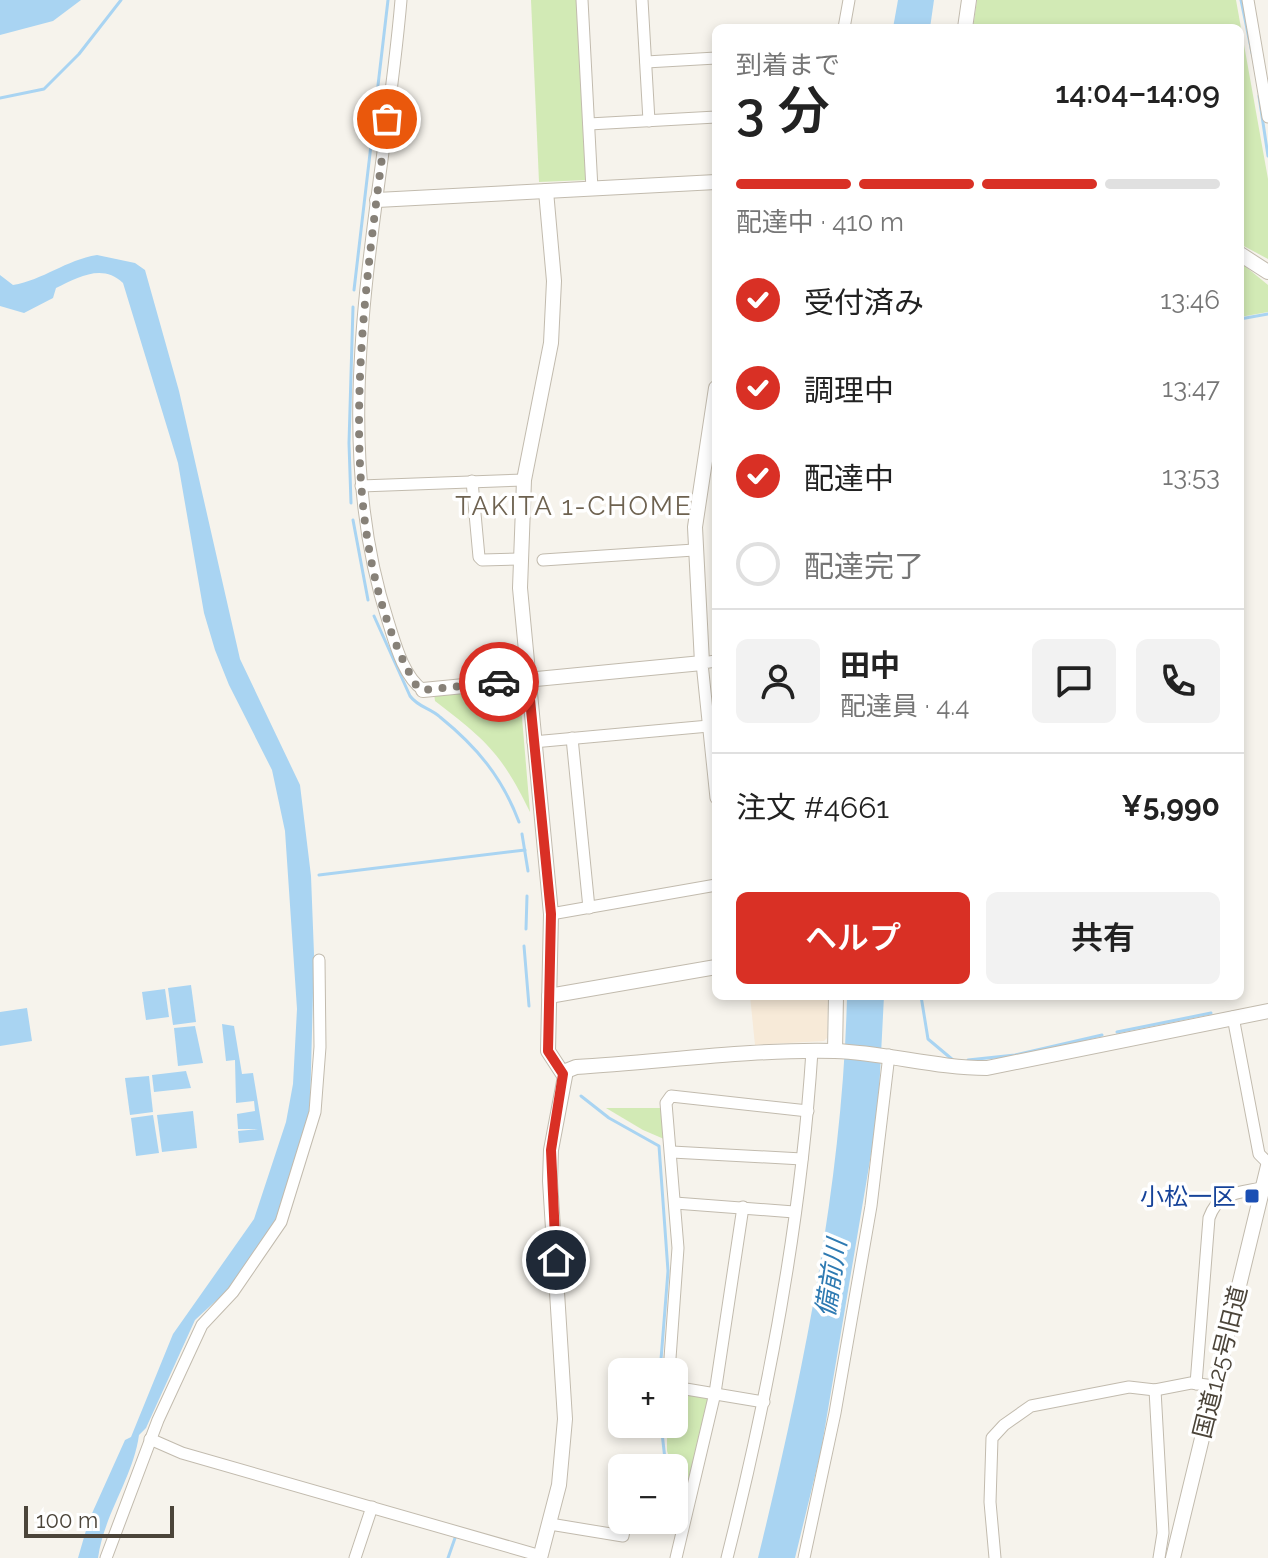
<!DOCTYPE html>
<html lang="ja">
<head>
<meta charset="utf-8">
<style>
	:root { --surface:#fff; --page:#f2f2f2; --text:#222; --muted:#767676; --line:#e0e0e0; --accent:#d93025 }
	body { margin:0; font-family:Raleway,"Noto Sans JP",sans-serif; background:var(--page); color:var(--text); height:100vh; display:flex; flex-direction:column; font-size:30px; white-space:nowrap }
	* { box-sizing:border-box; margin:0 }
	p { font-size:26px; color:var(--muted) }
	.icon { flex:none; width:44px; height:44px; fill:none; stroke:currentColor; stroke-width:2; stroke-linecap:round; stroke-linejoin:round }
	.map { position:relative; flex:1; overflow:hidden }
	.sheet { position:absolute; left:712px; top:24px; width:532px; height:976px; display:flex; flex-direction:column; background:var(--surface); border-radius:12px; box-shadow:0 4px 12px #0003 }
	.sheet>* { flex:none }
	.fabs { position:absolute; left:608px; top:1358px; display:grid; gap:16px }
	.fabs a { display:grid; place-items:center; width:80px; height:80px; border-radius:12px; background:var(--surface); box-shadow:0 4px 12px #0003; font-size:40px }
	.scale { position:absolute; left:24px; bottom:20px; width:150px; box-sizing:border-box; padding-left:8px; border:4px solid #4b4439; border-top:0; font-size:22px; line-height:28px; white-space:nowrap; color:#4b4439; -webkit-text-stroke:6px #fff; paint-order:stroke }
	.pin { position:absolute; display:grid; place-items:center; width:68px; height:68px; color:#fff; margin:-34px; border:4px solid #fff; border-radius:50%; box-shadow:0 2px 8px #0007 }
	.courier { position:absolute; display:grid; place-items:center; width:80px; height:80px; margin:-40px; border:6px solid #d93025; border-radius:50%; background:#fff; color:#222; box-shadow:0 2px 10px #0007 }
	.overview em { font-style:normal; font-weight:600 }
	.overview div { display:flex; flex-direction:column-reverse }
	.overview { display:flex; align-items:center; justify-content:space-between; height:136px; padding:0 24px }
	h1 { font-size:52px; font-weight:600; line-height:60px }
	.bar { display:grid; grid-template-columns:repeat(4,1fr); gap:12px 8px; align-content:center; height:96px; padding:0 24px }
	.bar i { height:10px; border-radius:6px; background:var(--line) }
	.bar .current { background:var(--accent) }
	.bar p { grid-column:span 4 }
	.line { display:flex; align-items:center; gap:20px; padding:0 24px; border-top:2px solid var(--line) }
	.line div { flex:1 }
	.round { display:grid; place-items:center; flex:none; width:84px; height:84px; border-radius:12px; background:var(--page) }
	ol { padding:0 24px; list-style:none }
	li { display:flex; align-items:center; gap:24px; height:88px }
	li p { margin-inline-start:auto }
	li .icon { padding:8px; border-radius:50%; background:var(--accent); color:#fff; stroke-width:4 }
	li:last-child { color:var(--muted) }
	li i { width:44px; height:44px; border:4px solid var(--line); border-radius:50% }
	.cta { display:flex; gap:16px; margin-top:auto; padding:16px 24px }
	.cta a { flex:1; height:92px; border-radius:12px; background:var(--accent); color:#fff; font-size:32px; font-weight:600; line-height:92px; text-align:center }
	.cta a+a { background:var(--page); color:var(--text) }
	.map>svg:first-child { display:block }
	.commercial { fill:#f7ead8 }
	.green { fill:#d2eab5 }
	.water { fill:#a9d4f2 }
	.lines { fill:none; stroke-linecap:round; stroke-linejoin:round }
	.stream { stroke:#a9d4f2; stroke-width:3 }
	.minor-casing { stroke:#c2bbae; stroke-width:13 }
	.tertiary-casing { stroke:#c2bbae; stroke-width:16 }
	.minor { stroke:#fff; stroke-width:11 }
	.tertiary { stroke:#fff; stroke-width:14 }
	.done { stroke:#878178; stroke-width:8; stroke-dasharray:0 14.4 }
	.route { stroke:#d93025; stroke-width:10 }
	.transit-dot { fill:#1a4fb4; stroke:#fff; stroke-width:3 }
	.labels { text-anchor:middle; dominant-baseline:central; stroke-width:7; stroke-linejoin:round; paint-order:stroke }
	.transit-label { font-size:24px; fill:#164399; stroke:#fff; text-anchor:end }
	.street-label { font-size:24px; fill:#4b4439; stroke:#fff }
	.neighbourhood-label { font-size:26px; letter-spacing:2px; fill:#6e6250; stroke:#fff }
	.water-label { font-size:26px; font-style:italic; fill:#2e7ab2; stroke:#fff }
</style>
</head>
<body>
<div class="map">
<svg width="1268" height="1558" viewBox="0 0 1268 1558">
	<rect width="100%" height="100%" fill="#f6f3ec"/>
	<polygon class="commercial" points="750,996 828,996 827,1038 824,1041 755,1045"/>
	<g class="green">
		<polygon points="531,0 577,0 588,180 539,182"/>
		<polygon points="977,0 1236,0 1268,179 1268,259 1240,244 1240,28 973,28"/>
		<polygon points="1240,262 1268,285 1268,312 1240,317"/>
		<path d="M515 686 520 694 530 812C501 753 487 741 435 701L434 694Z"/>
		<polygon points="606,1108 661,1108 664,1139 643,1130"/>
		<polygon points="674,1390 705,1396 708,1400 688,1487 680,1486 667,1451 667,1424 674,1424"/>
	</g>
	<g class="water">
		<polygon points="0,0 81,0 53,21 0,35"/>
		<polygon points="898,0 934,0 930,28 893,28"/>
		<path d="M97 255 135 263 145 270 179 391 240 659 300 785 311 876 314 954 310 1109 276 1222 232 1286 195 1320 146 1428 139 1435C133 1478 104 1514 98 1558H78L89 1520 125 1440 131 1437 173 1334 254 1219 286 1122 293 1084 297 1009 285 831 272 770 229 685 215 650 204 613 178 463 123 283C103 263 78 277 56 288L53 298 24 313 0 306V275L13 285C43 280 66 260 97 255Z"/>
		<polygon points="191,985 196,1022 173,1025 168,988"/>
		<polygon points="165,989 169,1017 146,1020 142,992"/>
		<path d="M847 996H884L878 1113 821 1451 795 1558H758C802 1379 843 1181 847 996Z"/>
		<polygon points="27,1008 32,1041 0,1046 0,1012"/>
		<polygon points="222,1024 234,1026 242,1074 253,1073 264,1140 239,1143 238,1131 258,1129 238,1129 237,1114 255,1111 254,1101 236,1103 235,1060 226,1061"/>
		<polygon points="195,1026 203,1063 178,1066 174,1028"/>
		<polygon points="186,1071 191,1088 154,1092 152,1075"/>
		<polygon points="149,1076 153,1112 130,1115 125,1078"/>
		<polygon points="193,1111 197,1148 162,1152 157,1115"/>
		<polygon points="153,1115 159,1153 136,1156 131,1118"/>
	</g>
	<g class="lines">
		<g class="stream">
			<polyline points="1241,0 1252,53"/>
			<polyline points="1259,96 1268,156"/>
			<polyline points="0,98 44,89 79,54 121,0"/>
			<polyline points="354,290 388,0"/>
			<polyline points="1240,319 1268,314"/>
			<polyline points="351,503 349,443 353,307"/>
			<polyline points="353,520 368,600"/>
			<path d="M374 616 410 696C418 707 430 708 440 717 477 747 502 777 519 822"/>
			<polyline points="522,834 528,871"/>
			<polyline points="319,875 525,850"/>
			<polyline points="526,929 527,896"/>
			<polyline points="524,946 529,1006"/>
			<polyline points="921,996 928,1039 953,1060"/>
			<polyline points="1117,1032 1211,1013"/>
			<polyline points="968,1060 1015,1055 1102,1035"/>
			<polyline points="581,1096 609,1118 659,1146 668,1271 660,1372"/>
			<polyline points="661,1424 666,1468"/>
			<polyline points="448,1558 455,1538"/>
		</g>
		<g class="minor-casing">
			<g id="minor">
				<path d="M401 0C384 204 323 420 388 621 395 643 403 676 423 690"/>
				<polyline points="582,0 592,189"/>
				<polyline points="642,0 649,121"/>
				<polyline points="1248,0 1268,117"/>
				<polyline points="844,28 849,0"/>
				<polyline points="646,62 716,58"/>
				<polyline points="589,124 716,117"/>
				<polyline points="472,481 479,557 482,560 520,559"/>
				<polyline points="361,486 524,480"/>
				<polyline points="543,560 694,550"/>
				<polyline points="716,661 702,663 716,798"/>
				<polyline points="572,738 589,908"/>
				<polyline points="533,742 709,726"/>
				<polyline points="551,914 716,885"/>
				<polyline points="1233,1017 1259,1154 1268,1163"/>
				<polyline points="672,1152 802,1159"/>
				<polyline points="675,1203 794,1212"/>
				<polyline points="669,1372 678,1248 666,1103 671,1096 808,1111"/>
				<path d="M1196 1384 1209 1218C1218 1192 1238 1193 1262 1188"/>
				<polyline points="674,1387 764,1402"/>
				<polyline points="1155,1390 1163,1533 1159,1558"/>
				<polyline points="150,1439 182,1453 541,1556"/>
				<polyline points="550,1524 623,1536 626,1520"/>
				<polyline points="106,1558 158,1420 202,1325 233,1292 281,1222 315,1112 320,1047 319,960"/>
				<polyline points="355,1558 372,1507"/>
				<polyline points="676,1558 715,1393 743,1207"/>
				<path d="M727 1558C769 1392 801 1222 812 1051"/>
				<polyline points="804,1558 835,1413 871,1206 889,1055"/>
				<polyline points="995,1558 990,1502 992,1438 1004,1425 1031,1406 1129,1387 1155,1390 1191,1383 1214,1386"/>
			</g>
		</g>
		<g class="tertiary-casing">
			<g id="tertiary">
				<polyline points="965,28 969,0"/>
				<polyline points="546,191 554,281 551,343 524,480 520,588 551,914 548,1051 563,1074"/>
				<polyline points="377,200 716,182"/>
				<polyline points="1240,254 1268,272"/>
				<polyline points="423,690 702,663 695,527 716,388"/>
				<polyline points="549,996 716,967"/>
				<polyline points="835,1051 836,996"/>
				<path d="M540 1558 559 1485 565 1419 550 1181 551 1150 566 1071 576 1067C662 1062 749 1049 835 1051 887 1053 936 1068 987 1068L1268 1011"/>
				<polyline points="1173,1558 1268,1166"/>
			</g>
		</g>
		<use href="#minor" class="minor"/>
		<use href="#tertiary" class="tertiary"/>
	</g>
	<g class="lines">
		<path class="done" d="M387 119C365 293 325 527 416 685L423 690 499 682"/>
		<polyline class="route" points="499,682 528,679 551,914 548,1051 563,1074 551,1150 556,1260"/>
	</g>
	<rect class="transit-dot" x="1244" y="1188" width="16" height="16" rx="4"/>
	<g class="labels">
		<g class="transit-label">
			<text x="1236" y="1196">小松一区</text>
		</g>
		<g class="street-label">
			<text transform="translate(1220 1362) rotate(-76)">国道125号旧道</text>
		</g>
		<g class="neighbourhood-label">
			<text x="574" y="506">TAKITA 1-CHOME</text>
		</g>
		<g class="water-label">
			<text transform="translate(831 1278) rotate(-81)">備前川</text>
		</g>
	</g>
</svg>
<div class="fabs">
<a>+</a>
<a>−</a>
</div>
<div class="scale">100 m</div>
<div class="pin" style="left:387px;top:119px;background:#ea580c"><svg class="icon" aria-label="bag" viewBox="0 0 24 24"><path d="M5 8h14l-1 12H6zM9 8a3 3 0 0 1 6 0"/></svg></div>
<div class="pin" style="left:556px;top:1260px;background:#1f2937"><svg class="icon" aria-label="home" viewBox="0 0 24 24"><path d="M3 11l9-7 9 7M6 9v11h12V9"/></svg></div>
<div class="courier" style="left:499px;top:682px"><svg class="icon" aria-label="car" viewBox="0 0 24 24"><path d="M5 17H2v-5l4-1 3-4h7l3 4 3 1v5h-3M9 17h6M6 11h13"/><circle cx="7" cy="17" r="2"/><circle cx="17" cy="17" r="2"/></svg></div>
<section class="sheet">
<div class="overview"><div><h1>3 分</h1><p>到着まで</p></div><em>14:04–14:09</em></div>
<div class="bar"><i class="current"></i><i class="current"></i><i class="current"></i><i></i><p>配達中 · 410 m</p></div>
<ol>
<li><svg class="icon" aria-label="check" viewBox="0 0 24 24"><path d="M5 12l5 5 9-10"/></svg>受付済み<p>13:46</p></li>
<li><svg class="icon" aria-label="check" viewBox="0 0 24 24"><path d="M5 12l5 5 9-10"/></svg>調理中<p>13:47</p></li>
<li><svg class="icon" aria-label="check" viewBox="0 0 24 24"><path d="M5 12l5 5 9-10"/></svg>配達中<p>13:53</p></li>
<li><i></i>配達完了</li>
</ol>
<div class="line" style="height:144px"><a class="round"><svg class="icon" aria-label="person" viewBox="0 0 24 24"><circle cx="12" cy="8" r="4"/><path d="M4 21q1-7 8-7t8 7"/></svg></a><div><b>田中</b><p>配達員 · 4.4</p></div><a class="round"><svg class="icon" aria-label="chat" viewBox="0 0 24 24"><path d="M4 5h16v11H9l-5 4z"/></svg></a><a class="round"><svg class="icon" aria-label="phone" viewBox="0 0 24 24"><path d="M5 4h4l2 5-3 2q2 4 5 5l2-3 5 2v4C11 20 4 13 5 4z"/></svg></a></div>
<div class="line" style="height:104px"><div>注文 #4661</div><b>¥5,990</b></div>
<div class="cta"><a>ヘルプ</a><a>共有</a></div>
</section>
</div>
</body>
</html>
